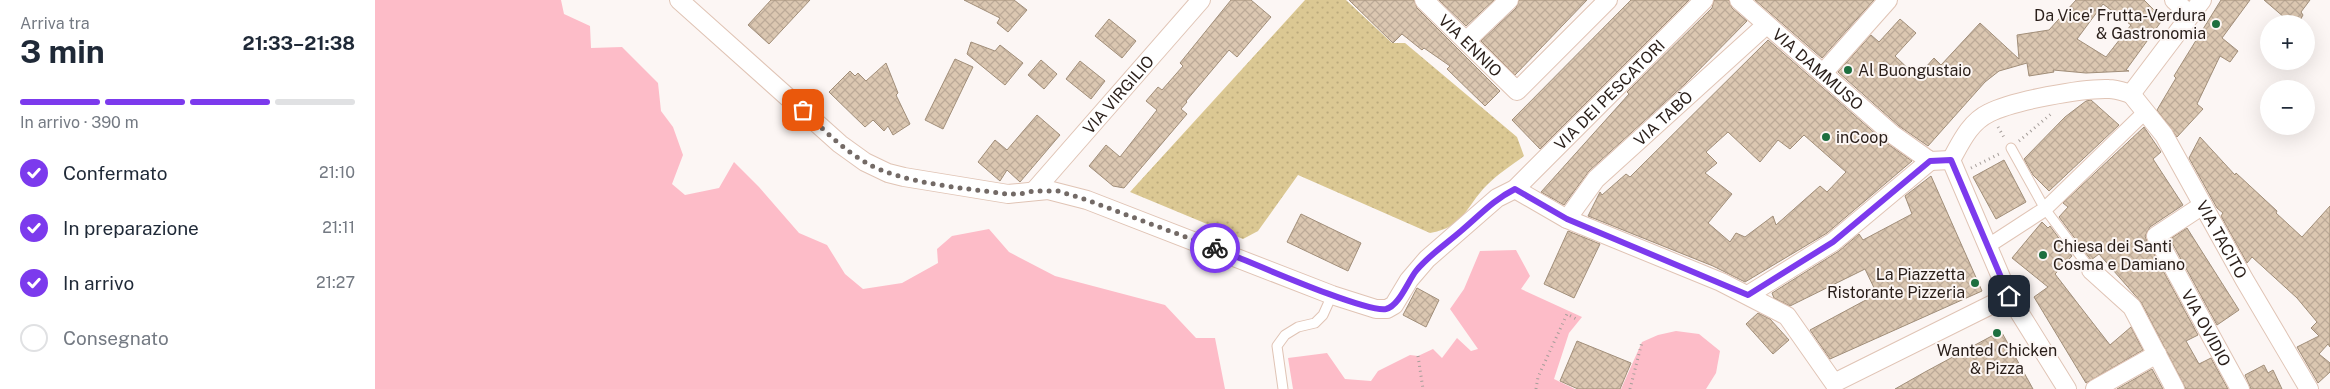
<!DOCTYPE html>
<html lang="it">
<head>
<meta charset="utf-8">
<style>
	:root { --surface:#fff; --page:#f6f6f7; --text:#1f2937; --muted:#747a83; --line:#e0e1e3; --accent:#7c3aed }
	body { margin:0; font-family:"Public Sans",sans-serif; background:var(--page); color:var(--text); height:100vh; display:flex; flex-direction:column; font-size:19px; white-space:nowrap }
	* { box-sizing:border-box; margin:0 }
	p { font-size:16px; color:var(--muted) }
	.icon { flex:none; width:28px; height:28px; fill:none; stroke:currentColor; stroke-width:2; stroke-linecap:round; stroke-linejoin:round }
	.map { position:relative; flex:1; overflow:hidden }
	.sheet { display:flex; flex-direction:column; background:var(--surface); width:375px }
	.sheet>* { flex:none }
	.fabs { position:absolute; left:1885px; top:15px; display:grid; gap:10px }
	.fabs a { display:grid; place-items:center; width:55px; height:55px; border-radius:50%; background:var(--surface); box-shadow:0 5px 20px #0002; font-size:25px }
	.pin { position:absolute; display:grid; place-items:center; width:42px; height:42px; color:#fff; margin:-21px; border-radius:10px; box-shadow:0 2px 8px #0006 }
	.courier { position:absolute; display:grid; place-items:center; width:50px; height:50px; margin:-25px; border:4px solid #7c3aed; border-radius:50%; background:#fff; color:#222; box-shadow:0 1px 6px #0007 }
	.head em { font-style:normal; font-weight:700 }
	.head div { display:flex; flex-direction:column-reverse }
	.head { display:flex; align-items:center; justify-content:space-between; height:85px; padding:0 20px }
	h1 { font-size:32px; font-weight:700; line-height:38px }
	.bar { display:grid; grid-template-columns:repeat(4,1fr); gap:8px 5px; align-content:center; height:60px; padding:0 20px }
	.bar i { height:6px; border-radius:4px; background:var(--line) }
	.bar .active { background:var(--accent) }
	.bar p { grid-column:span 4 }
	ol { padding:0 20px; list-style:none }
	li { display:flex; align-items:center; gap:15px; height:55px }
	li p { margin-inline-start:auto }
	li .icon { padding:5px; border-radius:50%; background:var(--accent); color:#fff; stroke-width:4 }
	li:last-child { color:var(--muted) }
	li i { width:28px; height:28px; border:2px solid var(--line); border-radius:50% }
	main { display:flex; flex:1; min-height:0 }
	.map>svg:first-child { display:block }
	.park { fill:url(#park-dots) }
	.water { fill:#fdbcc8 }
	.building { fill:url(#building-cross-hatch); stroke:#a18e79; fill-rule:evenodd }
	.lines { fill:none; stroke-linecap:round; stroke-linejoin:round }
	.service-casing { stroke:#e0c4b5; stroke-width:11 }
	.pedestrian-casing { stroke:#e0c4b5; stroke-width:16 }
	.minor-casing { stroke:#e0c4b5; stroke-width:20 }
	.path { stroke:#a69e9a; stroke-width:3; stroke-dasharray:1 4; stroke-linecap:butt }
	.service { stroke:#fff; stroke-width:9 }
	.pedestrian { stroke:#fff; stroke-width:14 }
	.minor { stroke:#fff; stroke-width:18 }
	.done { stroke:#736a66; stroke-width:5; stroke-dasharray:0 9 }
	.route { stroke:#7c3aed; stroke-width:6 }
	.poi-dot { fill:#1d6f3f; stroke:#fcf6f4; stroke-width:2 }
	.labels { text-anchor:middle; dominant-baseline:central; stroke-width:4; stroke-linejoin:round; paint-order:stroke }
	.poi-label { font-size:16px; fill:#291e19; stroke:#fcf6f4; text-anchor:start }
	.street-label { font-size:16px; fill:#291e19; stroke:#fcf6f4 }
</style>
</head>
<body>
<main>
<section class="sheet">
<div class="head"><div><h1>3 min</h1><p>Arriva tra</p></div><em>21:33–21:38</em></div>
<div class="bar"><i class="active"></i><i class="active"></i><i class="active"></i><i></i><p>In arrivo · 390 m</p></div>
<ol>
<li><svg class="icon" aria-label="check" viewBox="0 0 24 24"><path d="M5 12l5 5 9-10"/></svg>Confermato<p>21:10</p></li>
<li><svg class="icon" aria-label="check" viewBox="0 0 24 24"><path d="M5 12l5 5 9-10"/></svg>In preparazione<p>21:11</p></li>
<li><svg class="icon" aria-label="check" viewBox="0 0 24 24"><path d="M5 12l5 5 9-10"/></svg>In arrivo<p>21:27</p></li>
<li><i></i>Consegnato</li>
</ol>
</section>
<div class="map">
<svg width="1955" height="389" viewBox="0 0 1955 389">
	<defs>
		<pattern id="park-dots" width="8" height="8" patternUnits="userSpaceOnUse" patternTransform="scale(1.25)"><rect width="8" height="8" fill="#dbc893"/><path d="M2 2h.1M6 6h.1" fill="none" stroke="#bcab7e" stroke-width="1.8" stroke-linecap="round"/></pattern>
		<pattern id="building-cross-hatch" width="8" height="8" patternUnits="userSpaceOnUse" patternTransform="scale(1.25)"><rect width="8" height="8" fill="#dbc7b1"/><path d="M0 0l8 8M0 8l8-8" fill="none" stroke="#bcaa98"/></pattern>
	</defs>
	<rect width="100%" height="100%" fill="#fcf6f4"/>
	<path class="park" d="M930 0H971L1017 43H1030L1142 137 1149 156C1137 165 1123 174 1112 185 1090 207 1090 227 1055 233L923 175 883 231 868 239 755 192Z"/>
	<g class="water">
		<polygon points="0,0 186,0 189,14 215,26 216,48 247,47 283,83 286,111 298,127 308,155 297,184 310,195 344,188 359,162 384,187 424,233 452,245 470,274 488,289 527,283 563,263 562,249 577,236 614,229 634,252 680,276 790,305 821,338 840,338 850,389 0,389"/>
		<polygon points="1141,250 1155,276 1146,289 1207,317 1194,333 1179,379 1200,389 918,389 913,358 952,353 970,379 996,381 1003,371 1035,355 1043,356 1058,349 1067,358 1082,338 1096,351 1103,349 1075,309 1089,289 1105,251"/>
		<polygon points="1301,331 1324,334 1345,351 1341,373 1331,389 1246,389 1267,342 1283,335"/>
	</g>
	<g class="building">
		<polygon points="396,0 435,0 394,44 373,25"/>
		<polygon points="589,0 639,0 652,10 633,32 622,23 625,18"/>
		<polygon points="856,0 876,0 896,17 862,57 854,50 811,101 812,102 806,109 812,114 749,188 738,186 714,166 731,145 745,157 782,110 771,101 783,87 787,90 808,66 805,63"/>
		<polygon points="974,0 1039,0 1042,8 1125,91 1110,106 1072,69 1075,66 1049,48 1047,50 1027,34 1018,43"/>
		<polygon points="1064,0 1119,0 1091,26"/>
		<polygon points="1144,0 1212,0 1140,75 1106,41 1141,8"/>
		<polygon points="1256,0 1314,0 1165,149 1137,120"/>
		<polygon points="1339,0 1354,0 1357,8 1372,21 1309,85 1214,171 1189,205 1166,192 1254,94 1252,92 1337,8"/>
		<polygon points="1380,0 1499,0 1447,58"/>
		<path d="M1701 0H1769L1788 19 1751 70 1754 71 1711 73 1678 70 1679 72 1654 76 1652 63 1624 71 1610 82 1553 146 1524 126 1463 72 1496 35 1504 42 1525 19 1541 33 1520 56 1542 77 1559 58 1566 65 1605 23 1644 59 1642 35 1674 30ZM1728 4 1756 25 1731 57 1702 39Z"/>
		<polygon points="1846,0 1875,0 1847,38 1863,51 1855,62 1845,56 1822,104 1828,109 1802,137 1782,110 1801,78 1799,76"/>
		<polygon points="1889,0 1935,0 1926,12 1928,15 1923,24 1917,24"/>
		<polygon points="734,19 761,41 747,58 720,36"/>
		<path d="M1393 40 1510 142 1537 161 1452 233 1370 282 1338 266 1213 216 1225 192 1227 195 1251 174 1255 177ZM1353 132 1385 162 1403 140 1415 149 1429 135 1471 172 1452 192 1445 186 1401 225 1398 216 1370 237 1361 233 1355 242 1333 223 1357 194 1330 173 1342 163 1331 152Z"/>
		<polygon points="596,42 620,51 625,45 648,63 630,85 592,54"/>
		<polygon points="580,59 598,67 568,129 550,120"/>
		<polygon points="666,60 682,74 669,89 653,75"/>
		<polygon points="705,61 730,81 716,99 691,79"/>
		<polygon points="511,63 523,93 521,95 535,124 518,135 513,126 509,131 498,120 490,127 454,92 475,71 480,76 483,73 491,81"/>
		<polygon points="1716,100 1744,125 1674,191 1658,175 1649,159 1690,117 1711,101"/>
		<polygon points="662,115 685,135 645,182 632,170 625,181 603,162 620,140 632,150"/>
		<polygon points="1769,127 1786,152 1778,159 1808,205 1775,227 1770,236 1772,241 1823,335 1811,341 1824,364 1836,358 1853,389 1811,389 1766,302 1724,254 1716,260 1684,217 1693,207 1688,203"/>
		<polygon points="1825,137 1860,175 1861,173 1902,211 1901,213 1927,237 1955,206 1955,347 1953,344 1944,354 1955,363 1955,372 1943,383 1922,347 1944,336 1936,328 1942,322 1922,298 1877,257 1872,263 1846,216 1848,213 1842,208 1814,158"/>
		<polygon points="1629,160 1651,202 1621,219 1598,177"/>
		<polygon points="1556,176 1607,291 1455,359 1435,330 1502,294 1490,269 1415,306 1399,298 1397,293 1464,251 1484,234 1488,240 1537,214 1530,196"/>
		<polygon points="926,214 986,243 973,271 912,242"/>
		<polygon points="1667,222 1673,228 1675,226 1697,256 1680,274 1707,309 1735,345 1756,327 1768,350 1711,383 1659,297 1673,287 1637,258"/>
		<polygon points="1812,228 1864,310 1842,325 1795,239"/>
		<polygon points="1193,231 1225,244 1199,298 1169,284"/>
		<polygon points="1042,288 1064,300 1051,327 1028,315"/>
		<polygon points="1383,313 1395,319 1414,340 1398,354 1371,324"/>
		<polygon points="1626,331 1658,389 1520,389 1550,372"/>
		<polygon points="1202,341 1256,363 1245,389 1203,389 1185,381"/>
		<polygon points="1889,365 1893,373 1898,370 1907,389 1876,389 1870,375"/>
		<polygon points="1777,369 1788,389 1742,389"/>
	</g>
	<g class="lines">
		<g class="service-casing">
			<g id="service">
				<polyline points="1636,148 1670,209 1716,270"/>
				<polyline points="908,389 902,346 910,335 923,327 940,323 948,315 957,295"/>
			</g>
		</g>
		<g class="pedestrian-casing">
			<polyline id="pedestrian" points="1613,246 1670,209 1769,113"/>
		</g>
		<g class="minor-casing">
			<g id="minor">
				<path id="s1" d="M304 0 465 144 490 162 513 173 529 177 633 194 673 190 712 200 957 295 1001 309H1012L1019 305 1034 280 1052 259 1122 198 1140 189 1329 0"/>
				<path id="s2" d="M1049 0 1142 91 1233 0"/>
				<path id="s3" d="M1364 0 1517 134 1555 161 1576 160"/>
				<polyline points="1799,0 1815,15"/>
				<polyline points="1091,41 1134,0"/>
				<polyline points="1449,72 1513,0"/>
				<path id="s4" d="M1756 94 1789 135 1869 279 1934 389"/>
				<polyline points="1756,94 1827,0"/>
				<polyline points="1576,160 1634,296 1692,389"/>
				<path d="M1576 160C1586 142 1595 122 1614 113 1637 101 1707 88 1734 89 1741 89 1749 92 1756 94"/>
				<polyline points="1140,189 1192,219 1346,282 1412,316 1459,383 1634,296"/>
				<path id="s5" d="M659 191 826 0"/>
				<path id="s6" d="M1828 205 1781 236 1865 389"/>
				<path id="s7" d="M1192 219 1221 179 1391 25"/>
				<polyline points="1716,270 1757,307 1800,389"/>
				<polyline points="1373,295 1458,242 1555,161"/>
				<polyline points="1720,389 1782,354"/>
			</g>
		</g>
		<g class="path">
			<polyline points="1623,127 1630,139"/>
			<polyline points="1644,141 1676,114"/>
			<polyline points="1596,168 1624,154"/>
			<polyline points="1043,356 1048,389"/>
			<polyline points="1161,389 1163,377 1192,314 1203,320"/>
			<polyline points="1255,389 1267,342"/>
		</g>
		<use href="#service" class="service"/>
		<use href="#pedestrian" class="pedestrian"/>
		<use href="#minor" class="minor"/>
	</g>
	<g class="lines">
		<path class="done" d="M428 110C447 128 467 149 490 162 526 184 591 188 632 194H645L659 191H683L712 200 840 248"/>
		<path class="route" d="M840 248C869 259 989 313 1011 309 1024 306 1033 281 1041 271 1054 255 1071 244 1086 231 1104 216 1118 200 1140 189L1192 219 1373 295 1458 242 1555 161 1576 160 1634 296"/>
	</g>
	<g class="poi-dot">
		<circle cx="1841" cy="24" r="5"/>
		<circle cx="1473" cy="70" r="5"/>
		<circle cx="1451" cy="137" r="5"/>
		<circle cx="1668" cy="255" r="5"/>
		<circle cx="1600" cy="283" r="5"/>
		<circle cx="1622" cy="333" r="5"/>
	</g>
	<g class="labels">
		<g class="poi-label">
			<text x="1831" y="15" text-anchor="end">Da Vice' Frutta-Verdura<tspan x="1831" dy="18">&amp; Gastronomia</tspan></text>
			<text x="1483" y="70">Al Buongustaio</text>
			<text x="1461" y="137">inCoop</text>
			<text x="1678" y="246">Chiesa dei Santi<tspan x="1678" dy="18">Cosma e Damiano</tspan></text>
			<text x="1590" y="274" text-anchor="end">La Piazzetta<tspan x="1590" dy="18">Ristorante Pizzeria</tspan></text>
			<text x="1622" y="350" text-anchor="middle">Wanted Chicken<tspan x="1622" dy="18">&amp; Pizza</tspan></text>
		</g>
		<g class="street-label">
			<text stroke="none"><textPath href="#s2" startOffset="65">VIA ENNIO</textPath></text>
			<text stroke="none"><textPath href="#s3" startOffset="105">VIA DAMMUSO</textPath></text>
			<text stroke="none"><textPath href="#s5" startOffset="128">VIA VIRGILIO</textPath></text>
			<text stroke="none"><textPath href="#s1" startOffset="1106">VIA DEI PESCATORI</textPath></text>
			<text stroke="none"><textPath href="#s7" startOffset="140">VIA TABÒ</textPath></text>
			<text stroke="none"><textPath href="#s4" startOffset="172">VIA TACITO</textPath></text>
			<text stroke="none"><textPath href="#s6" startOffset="161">VIA OVIDIO</textPath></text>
		</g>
	</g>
</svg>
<div class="fabs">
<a>+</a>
<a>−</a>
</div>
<div class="pin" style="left:428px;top:110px;background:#ea580c"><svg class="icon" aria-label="bag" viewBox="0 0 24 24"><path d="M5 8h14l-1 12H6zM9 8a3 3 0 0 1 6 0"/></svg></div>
<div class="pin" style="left:1634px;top:296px;background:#1f2937"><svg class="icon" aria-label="home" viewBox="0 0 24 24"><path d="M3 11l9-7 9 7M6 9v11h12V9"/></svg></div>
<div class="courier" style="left:840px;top:248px"><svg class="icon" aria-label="bike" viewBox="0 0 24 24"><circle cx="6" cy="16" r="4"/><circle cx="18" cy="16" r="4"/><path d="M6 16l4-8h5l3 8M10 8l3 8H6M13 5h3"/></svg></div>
</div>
</main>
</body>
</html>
